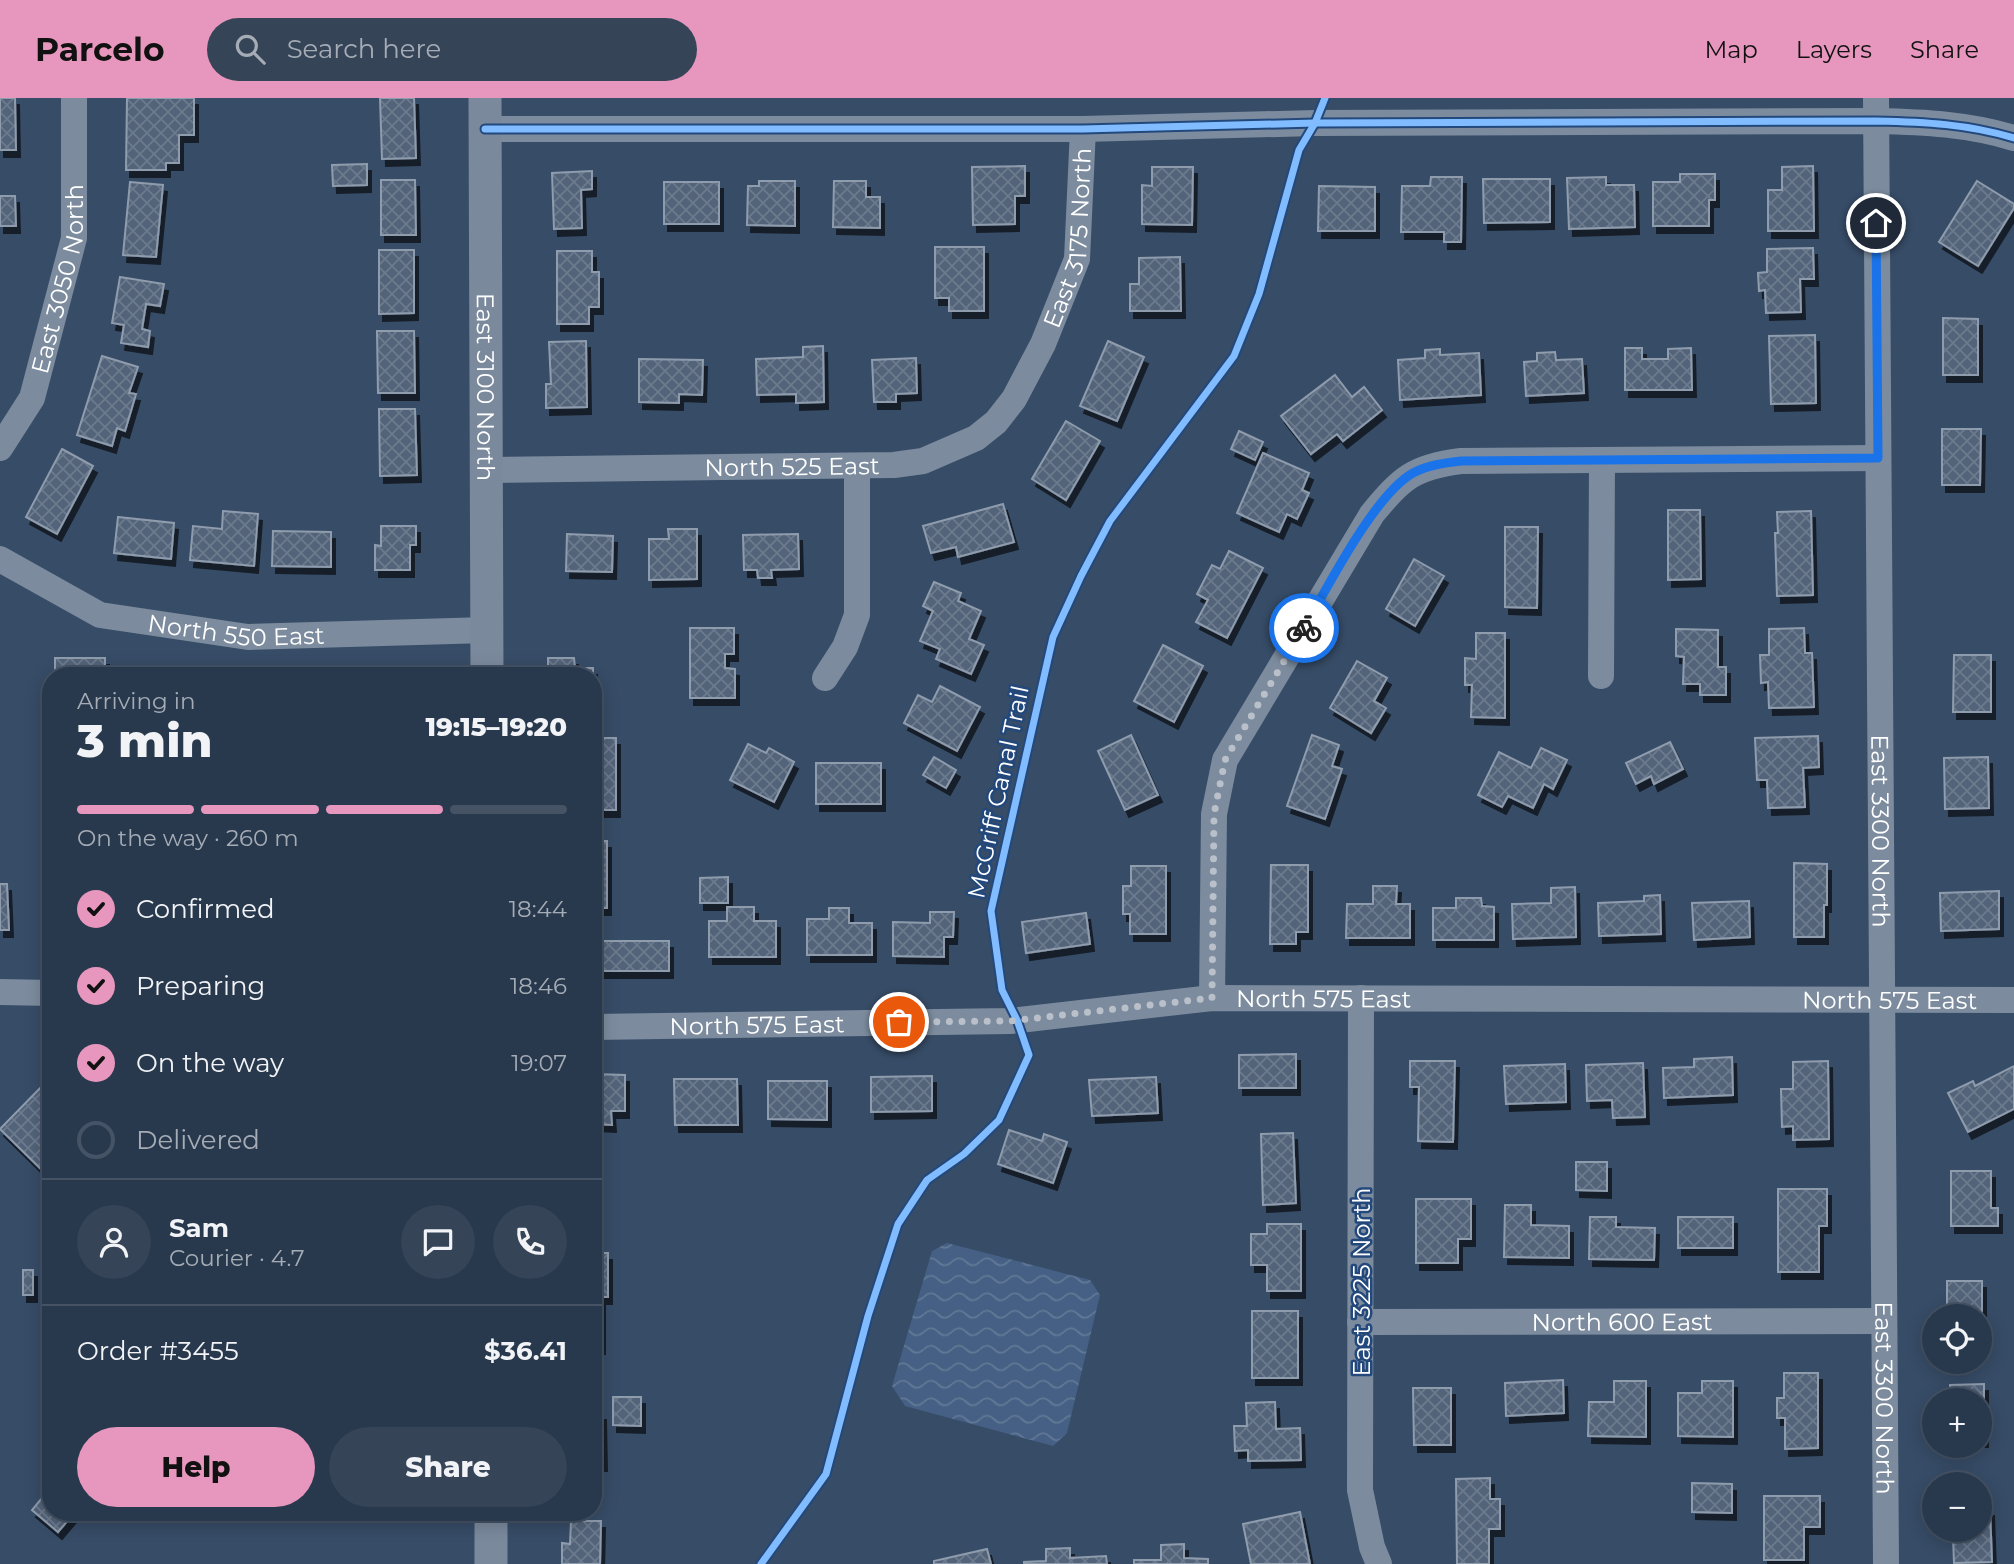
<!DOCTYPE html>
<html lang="en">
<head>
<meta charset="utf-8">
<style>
	:root { --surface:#29394d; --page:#354457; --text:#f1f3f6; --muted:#a5acb6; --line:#455365; --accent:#e797bd }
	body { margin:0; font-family:Montserrat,sans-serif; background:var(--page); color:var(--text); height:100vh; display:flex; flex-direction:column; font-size:26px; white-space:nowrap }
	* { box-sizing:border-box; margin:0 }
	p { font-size:23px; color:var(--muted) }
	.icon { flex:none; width:38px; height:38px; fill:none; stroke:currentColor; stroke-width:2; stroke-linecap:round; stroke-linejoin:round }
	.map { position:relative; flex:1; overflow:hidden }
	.drawer { position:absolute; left:42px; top:569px; width:560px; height:854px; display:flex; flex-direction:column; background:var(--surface); border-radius:28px; box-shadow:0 4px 18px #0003,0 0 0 2px var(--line) }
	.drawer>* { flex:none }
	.controls { position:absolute; left:1922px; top:1206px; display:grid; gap:14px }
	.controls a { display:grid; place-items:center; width:70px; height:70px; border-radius:50%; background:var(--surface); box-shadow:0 4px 18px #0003,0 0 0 2px var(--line); font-size:35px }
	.pin { position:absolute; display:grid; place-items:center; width:60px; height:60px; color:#fff; margin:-30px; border:4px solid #fff; border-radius:50%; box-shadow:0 2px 7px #0007 }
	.courier { position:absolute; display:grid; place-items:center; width:70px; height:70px; margin:-35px; border:5px solid #1a73e8; border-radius:50%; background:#fff; color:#222; box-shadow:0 2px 9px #0007 }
	.headline em { font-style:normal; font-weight:800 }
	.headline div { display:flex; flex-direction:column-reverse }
	.headline { display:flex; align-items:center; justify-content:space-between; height:119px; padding:0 35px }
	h1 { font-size:46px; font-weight:800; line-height:52px }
	.bar { display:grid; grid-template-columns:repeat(4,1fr); gap:10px 7px; align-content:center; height:84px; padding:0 35px }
	.bar i { height:9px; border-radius:5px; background:var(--line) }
	.bar .active { background:var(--accent) }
	.bar p { grid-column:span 4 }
	.line { display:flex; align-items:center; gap:18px; padding:0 35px; border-top:2px solid var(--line) }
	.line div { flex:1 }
	.round { display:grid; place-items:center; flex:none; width:74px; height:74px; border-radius:37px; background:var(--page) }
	ol { padding:0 35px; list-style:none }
	li { display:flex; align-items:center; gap:21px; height:77px }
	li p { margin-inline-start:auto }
	li .icon { padding:7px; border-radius:50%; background:var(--accent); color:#111; stroke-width:4 }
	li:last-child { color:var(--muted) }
	li i { width:38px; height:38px; border:4px solid var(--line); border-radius:50% }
	.action { display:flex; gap:14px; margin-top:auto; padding:14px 35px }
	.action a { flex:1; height:80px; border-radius:42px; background:var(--accent); color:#111; font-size:28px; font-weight:800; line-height:80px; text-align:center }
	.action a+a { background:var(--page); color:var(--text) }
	header { display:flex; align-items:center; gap:42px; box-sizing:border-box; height:98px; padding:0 35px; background:var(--accent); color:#111 }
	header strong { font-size:33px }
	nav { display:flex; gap:38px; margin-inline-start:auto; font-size:24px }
	.search { width:490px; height:63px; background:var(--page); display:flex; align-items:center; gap:18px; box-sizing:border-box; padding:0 24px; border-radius:38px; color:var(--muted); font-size:26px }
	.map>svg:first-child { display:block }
	.water { fill:url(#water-waves) }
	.building { fill:url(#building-cross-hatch); stroke:#8f9cad; stroke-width:2; filter:url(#shadow) }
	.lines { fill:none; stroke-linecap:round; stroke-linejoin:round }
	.minor { stroke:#7c8c9e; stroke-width:26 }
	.major { stroke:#7b899d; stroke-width:33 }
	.cycleway-casing { stroke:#23487b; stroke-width:11 }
	.cycleway { stroke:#80bcff; stroke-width:7 }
	.done { stroke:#b9c0ca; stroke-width:7; stroke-dasharray:0 12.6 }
	.route { stroke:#1a73e8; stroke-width:9 }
	.labels { text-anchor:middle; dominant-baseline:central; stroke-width:5; stroke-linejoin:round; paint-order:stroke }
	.street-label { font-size:24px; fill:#fff; stroke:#23487b }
</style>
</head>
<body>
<header>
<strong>Parcelo</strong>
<div class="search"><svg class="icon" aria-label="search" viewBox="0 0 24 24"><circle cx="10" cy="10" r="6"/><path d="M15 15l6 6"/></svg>Search here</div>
<nav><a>Map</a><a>Layers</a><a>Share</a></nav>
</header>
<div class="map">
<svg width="2014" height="1466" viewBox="0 0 2014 1466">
	<defs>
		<pattern id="water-waves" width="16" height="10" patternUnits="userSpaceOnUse" patternTransform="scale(1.75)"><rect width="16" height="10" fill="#456084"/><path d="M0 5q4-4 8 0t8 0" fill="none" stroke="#617896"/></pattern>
		<pattern id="building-cross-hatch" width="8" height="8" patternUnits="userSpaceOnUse" patternTransform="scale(1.75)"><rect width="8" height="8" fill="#526379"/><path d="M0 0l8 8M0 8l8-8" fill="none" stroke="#6c7a8d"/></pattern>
		<filter id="shadow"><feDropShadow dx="4" dy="7" stdDeviation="0" flood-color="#0009"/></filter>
	</defs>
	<rect width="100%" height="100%" fill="#374c67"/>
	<polygon class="water" points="947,1145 1090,1182 1100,1197 1067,1335 1053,1348 905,1308 892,1288 932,1153"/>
	<g class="building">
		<polygon points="0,0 15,0 16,52 0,52"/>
		<polygon points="127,0 194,0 194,37 179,37 179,65 166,65 166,72 126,72"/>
		<polygon points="380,0 414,0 416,60 382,61"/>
		<polygon points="367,66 367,87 333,88 332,67"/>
		<polygon points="1025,68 1025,98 1015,98 1015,126 973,127 972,69"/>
		<polygon points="1813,68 1814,133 1768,133 1768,92 1782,92 1782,69"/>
		<polygon points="1152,69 1193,69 1192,127 1142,126 1142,87 1152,88"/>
		<polygon points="592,73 592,91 581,92 582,130 554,131 552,75"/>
		<polygon points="1680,76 1715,76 1715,102 1709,102 1709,128 1653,128 1653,84 1680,84"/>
		<polygon points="1431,79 1462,79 1461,144 1444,144 1444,134 1401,134 1402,88 1430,88"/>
		<polygon points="1606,79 1606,87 1634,87 1635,129 1569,131 1567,80"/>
		<polygon points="1483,81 1550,81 1550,124 1484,125"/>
		<polygon points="381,82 415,82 416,137 381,137"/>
		<polygon points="759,83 795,83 795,128 747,127 748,88 759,88"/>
		<polygon points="834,83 866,83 866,99 880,99 880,130 833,129"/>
		<polygon points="1977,83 2014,106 2014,110 1978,168 1939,144"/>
		<polygon points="130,84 163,87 156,159 123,157"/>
		<rect x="664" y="84" width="55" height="42"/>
		<polygon points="1319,88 1375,89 1375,133 1318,133"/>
		<polygon points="0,98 15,98 16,128 0,128"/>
		<polygon points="935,149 984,149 984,213 949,213 949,200 935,200"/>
		<polygon points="1813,150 1814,181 1800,181 1801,214 1766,215 1765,192 1759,193 1758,175 1767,174 1767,151"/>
		<polygon points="379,152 414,152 414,215 379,216"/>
		<polygon points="557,153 592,153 592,174 599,174 599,209 589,209 589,226 557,226"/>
		<polygon points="1180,159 1181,213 1130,213 1130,186 1139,186 1139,160"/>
		<polygon points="120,179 164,186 160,208 146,206 142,231 150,233 148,249 121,245 124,227 112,225"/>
		<polygon points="1943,220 1978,221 1978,277 1943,277"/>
		<polygon points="377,233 414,233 415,295 378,295"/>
		<polygon points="1815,237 1816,305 1771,306 1769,238"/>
		<polygon points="586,243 587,309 546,310 546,286 551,286 549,244"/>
		<polygon points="1108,243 1144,259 1117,323 1080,308"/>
		<polygon points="823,248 824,304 796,305 796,296 757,297 756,261 803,259 803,249"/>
		<polygon points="1625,250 1642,250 1642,261 1668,261 1668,251 1691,250 1692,292 1625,292"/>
		<polygon points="1440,251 1440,257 1479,255 1481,297 1400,302 1398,262 1425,260 1425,252"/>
		<polygon points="1555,254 1556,262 1582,261 1584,295 1526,298 1524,264 1537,263 1537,255"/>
		<polygon points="102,258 138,269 129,295 136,296 125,333 117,330 112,348 77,337"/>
		<polygon points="916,260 917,295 896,296 896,304 874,304 872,262"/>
		<polygon points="639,261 703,262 702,297 679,296 679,305 639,304"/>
		<polygon points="1335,277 1352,299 1364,289 1382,312 1343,343 1337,336 1311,356 1281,318"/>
		<polygon points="379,311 415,311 417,377 380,378"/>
		<polygon points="1066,323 1100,343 1066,402 1032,381"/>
		<polygon points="1942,331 1981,331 1980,387 1942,387"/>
		<polygon points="1239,333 1263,344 1255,362 1231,351"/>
		<polygon points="62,351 93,368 57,436 26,419"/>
		<polygon points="1263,355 1309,375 1302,392 1309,395 1297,421 1287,416 1279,434 1237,415"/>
		<polygon points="1003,406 1014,444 958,459 956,449 931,455 923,428"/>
		<polygon points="1668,412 1700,412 1701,481 1668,482"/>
		<polygon points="223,413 258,416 254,468 190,462 193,428 222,431"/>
		<polygon points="1811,413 1813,497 1777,498 1775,435 1778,435 1777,414"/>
		<polygon points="118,419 174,425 171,461 114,455"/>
		<polygon points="381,428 416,428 416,447 410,447 410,472 375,472 375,447 381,448"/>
		<polygon points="1505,429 1538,429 1537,510 1505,509"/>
		<polygon points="668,431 697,431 697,481 649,482 649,441 669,441"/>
		<polygon points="273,433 331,434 331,469 272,468"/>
		<polygon points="567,436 613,438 612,474 566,473"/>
		<polygon points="798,436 799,471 771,472 772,480 758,480 757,472 744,472 743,437"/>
		<polygon points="1229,453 1263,470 1227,540 1196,524 1208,502 1197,496 1212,467 1220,471"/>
		<polygon points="1414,461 1444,478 1415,528 1386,511"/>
		<polygon points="934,484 961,495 958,503 981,513 969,541 984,547 971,576 936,561 940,551 920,543 933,513 923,508"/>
		<polygon points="690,530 734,530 734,556 725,556 725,570 735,571 735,600 690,600"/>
		<polygon points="1804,530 1805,555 1812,555 1814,609 1769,610 1768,584 1761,585 1760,557 1769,557 1769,531"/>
		<polygon points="1676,531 1718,532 1718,569 1726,569 1726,597 1700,597 1700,586 1683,586 1684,559 1676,558"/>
		<polygon points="1476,535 1505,535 1505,620 1471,619 1472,587 1465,587 1465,560 1476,561"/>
		<polygon points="1163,547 1203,568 1174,624 1134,603"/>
		<polygon points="1954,557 1991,557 1991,614 1953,614"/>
		<rect x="55" y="560" width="50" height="18"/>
		<polygon points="548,560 574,560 575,570 593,570 593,578 548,578"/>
		<polygon points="1357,563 1387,580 1374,603 1386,610 1371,635 1330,610"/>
		<polygon points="940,588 980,609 957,653 904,625 918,597 932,604"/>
		<polygon points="1131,637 1158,697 1125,712 1098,653"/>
		<polygon points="1312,637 1339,647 1332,668 1342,671 1325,721 1287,708"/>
		<polygon points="1818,638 1819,669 1803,670 1805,709 1768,710 1767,682 1757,682 1755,640"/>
		<rect x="593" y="640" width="23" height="72"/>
		<polygon points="1670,644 1683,671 1654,686 1651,678 1636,686 1626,665"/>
		<polygon points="748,646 766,655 769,650 794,664 774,704 730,682"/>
		<polygon points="1541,650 1567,662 1553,691 1544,686 1533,710 1508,698 1502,709 1478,697 1499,654 1531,670"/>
		<polygon points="934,659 956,672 946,690 923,677"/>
		<polygon points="1988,659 1989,710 1945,711 1944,660"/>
		<rect x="816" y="665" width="65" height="41"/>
		<rect x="593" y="743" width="14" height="67"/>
		<polygon points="1794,765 1827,766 1827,807 1824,807 1824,839 1794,839"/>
		<polygon points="1271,767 1308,767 1308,834 1296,834 1296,846 1270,846"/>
		<polygon points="1131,768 1166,768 1166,836 1130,836 1130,816 1123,816 1123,788 1131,788"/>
		<polygon points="728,779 728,805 700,805 700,780"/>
		<polygon points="0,786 7,786 9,832 0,832"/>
		<polygon points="1373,788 1397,788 1396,806 1410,806 1410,840 1346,840 1347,806 1373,806"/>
		<polygon points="1575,789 1576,839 1513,841 1512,806 1551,805 1551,790"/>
		<rect x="47" y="791" width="4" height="40"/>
		<polygon points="1999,793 1999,831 1941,833 1940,795"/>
		<polygon points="1660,797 1661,836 1599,838 1598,805 1644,803 1644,798"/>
		<polygon points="1456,800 1481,800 1482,808 1494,809 1494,842 1433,842 1433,810 1456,810"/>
		<polygon points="1749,803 1750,839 1694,842 1692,805"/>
		<polygon points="727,809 754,809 754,823 776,823 776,859 709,859 709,823 727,823"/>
		<polygon points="829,810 849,810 849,825 872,825 872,857 807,857 807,821 829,821"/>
		<polygon points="930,814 954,814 953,839 944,839 944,859 893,858 893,824 930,825"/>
		<polygon points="1086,815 1090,846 1026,855 1022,824"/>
		<rect x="593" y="843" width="76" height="30"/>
		<polygon points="1296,956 1296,990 1239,990 1239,957"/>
		<polygon points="1732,959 1733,997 1664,1000 1663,970 1694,969 1694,961"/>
		<polygon points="1410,963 1455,963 1453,1044 1418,1043 1419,989 1410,989"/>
		<polygon points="1828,963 1829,1041 1793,1042 1793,1028 1782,1029 1781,991 1793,991 1793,964"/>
		<polygon points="1643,965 1645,1019 1613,1020 1612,1002 1587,1003 1586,967"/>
		<polygon points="1565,966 1566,1004 1506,1006 1504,968"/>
		<polygon points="2014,968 2014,1011 1968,1034 1948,995 1973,983 1975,988"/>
		<polygon points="593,976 625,977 625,1013 611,1013 612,1027 593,1026"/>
		<polygon points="932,978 932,1013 871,1014 871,979"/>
		<polygon points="51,979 51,1069 45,1075 0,1031"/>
		<polygon points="1156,979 1158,1015 1092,1018 1089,982"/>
		<polygon points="674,981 737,981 738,1027 675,1027"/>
		<polygon points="768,983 827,983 827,1022 768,1021"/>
		<polygon points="1009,1032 1042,1043 1044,1036 1067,1044 1053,1085 998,1066"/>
		<polygon points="1293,1035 1296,1105 1263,1107 1261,1036"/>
		<polygon points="1576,1064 1607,1064 1607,1093 1576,1092"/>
		<polygon points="593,1069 596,1069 597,1116 593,1116"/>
		<polygon points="1951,1073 1991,1073 1991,1110 1998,1110 1998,1128 1951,1128"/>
		<polygon points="1778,1091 1827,1091 1827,1128 1819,1128 1819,1174 1778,1174"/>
		<polygon points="1416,1101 1471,1101 1471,1141 1458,1141 1458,1165 1416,1165"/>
		<polygon points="1505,1107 1531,1107 1531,1127 1569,1128 1569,1160 1504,1159"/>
		<polygon points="1590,1119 1616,1119 1616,1129 1655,1130 1654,1162 1589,1161"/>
		<rect x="1678" y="1119" width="55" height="31"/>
		<polygon points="1267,1126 1301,1126 1301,1193 1267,1193 1267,1167 1251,1167 1251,1136 1267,1136"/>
		<polygon points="593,1155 608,1155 608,1199 601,1199 601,1249 593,1249"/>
		<rect x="23" y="1172" width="10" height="25"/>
		<polygon points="1947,1183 1982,1183 1982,1243 1979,1243 1979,1218 1947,1218"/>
		<rect x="1252" y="1213" width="46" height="67"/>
		<polygon points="1784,1275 1818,1275 1818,1350 1785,1351 1785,1320 1777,1320 1777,1300 1784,1300"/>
		<polygon points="1563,1282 1564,1315 1506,1318 1505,1285"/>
		<polygon points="1614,1283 1646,1283 1646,1339 1588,1338 1589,1304 1614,1304"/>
		<polygon points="1702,1283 1733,1283 1733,1339 1678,1338 1678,1295 1702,1295"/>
		<polygon points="1984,1286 1984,1342 1979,1342 1979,1302 1950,1302 1950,1287"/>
		<polygon points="1413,1290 1451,1290 1451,1347 1414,1347"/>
		<polygon points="613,1299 641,1299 641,1328 613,1327"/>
		<polygon points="1275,1304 1276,1331 1300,1330 1301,1362 1248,1363 1248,1352 1235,1353 1234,1328 1247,1328 1246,1305"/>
		<polygon points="593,1315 602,1315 603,1366 593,1366"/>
		<polygon points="1490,1380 1490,1401 1500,1401 1500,1431 1489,1431 1489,1466 1457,1466 1456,1381"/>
		<polygon points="1692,1385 1732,1386 1732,1415 1692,1414"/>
		<polygon points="51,1389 51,1414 75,1414 58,1434 32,1412"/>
		<polygon points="1764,1398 1820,1398 1820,1429 1804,1429 1804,1462 1764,1462"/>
		<polygon points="1990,1411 1992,1464 1954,1465 1953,1440 1957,1440 1957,1432 1979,1432 1979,1412"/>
		<polygon points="1300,1414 1310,1466 1251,1466 1243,1426"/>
		<polygon points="571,1423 601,1423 600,1466 562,1466 562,1445 570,1446"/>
		<polygon points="1184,1446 1184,1460 1208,1461 1208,1466 1134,1466 1134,1462 1161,1462 1161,1447"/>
		<polygon points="1070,1450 1070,1460 1106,1458 1107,1466 1024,1466 1024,1464 1046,1463 1046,1451"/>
		<polygon points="987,1451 991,1466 934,1466 934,1463"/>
	</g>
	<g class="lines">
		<g class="minor">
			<path id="s1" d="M1876 0 1886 1466"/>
			<path d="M485 31H1083L1315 25 1876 23C1924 24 1968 26 2014 40"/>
			<path id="s2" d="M0 350 32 300 74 140V0"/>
			<path id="s3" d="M486 372 894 367 923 363 976 340 996 324 1014 301 1043 246 1077 161 1083 31"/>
			<path id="s4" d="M0 461 100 517 248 539 487 532"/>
			<polyline points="1601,578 1602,362"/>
			<polyline points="825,580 845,549 857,517 857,368"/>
			<polyline points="0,894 51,895"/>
			<path d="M1212 900 1214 716 1225 662 1372 416C1402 380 1413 369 1461 363L1878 360"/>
			<polyline points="1361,900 1360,1392 1372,1449 1379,1466"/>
			<path id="s5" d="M593 929 1010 923 1212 900 2014 902"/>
			<path id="s6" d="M1360 1224 1884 1223"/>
		</g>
		<g class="major">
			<path id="s7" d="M485 0 487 578"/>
			<polyline points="491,1414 491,1466"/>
		</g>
		<g class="cycleway-casing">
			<g id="cycleway">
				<path d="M485 31H1083L1315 25 1876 23C1924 24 1968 26 2014 40"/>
				<polyline points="761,1466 826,1376 868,1218 898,1126 927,1082 964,1056 999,1022 1029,957 1017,922 1002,892 991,813 1053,539 1081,478 1110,423 1234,258 1259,196 1299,52 1315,25 1325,0"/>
			</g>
		</g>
		<use href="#cycleway" class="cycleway"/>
	</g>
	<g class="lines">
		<polyline class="done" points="899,924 1010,923 1212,900 1214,716 1225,662 1304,530"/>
		<path class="route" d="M1304 530C1328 489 1374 397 1413 375 1428 367 1444 365 1461 363L1878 360 1876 125"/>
	</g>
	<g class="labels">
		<g class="street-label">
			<text stroke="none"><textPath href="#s3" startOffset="723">East 3175 North</textPath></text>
			<text stroke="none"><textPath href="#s2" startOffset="182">East 3050 North</textPath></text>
			<text stroke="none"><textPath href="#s7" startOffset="289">East 3100 North</textPath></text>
			<text stroke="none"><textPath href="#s3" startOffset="306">North 525 East</textPath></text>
			<text stroke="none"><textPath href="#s4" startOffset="252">North 550 East</textPath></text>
			<text transform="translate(998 694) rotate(-78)">McGriff Canal Trail</text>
			<text stroke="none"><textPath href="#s1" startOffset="733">East 3300 North</textPath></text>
			<text stroke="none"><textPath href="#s5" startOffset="732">North 575 East</textPath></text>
			<text stroke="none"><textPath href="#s5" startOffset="1298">North 575 East</textPath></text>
			<text stroke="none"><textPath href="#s5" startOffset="164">North 575 East</textPath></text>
			<text transform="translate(1361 1184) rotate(-90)">East 3225 North</text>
			<text stroke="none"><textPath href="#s6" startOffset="262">North 600 East</textPath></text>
			<text stroke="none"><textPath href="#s1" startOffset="1300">East 3300 North</textPath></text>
		</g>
	</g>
</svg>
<div class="controls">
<a><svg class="icon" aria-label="locate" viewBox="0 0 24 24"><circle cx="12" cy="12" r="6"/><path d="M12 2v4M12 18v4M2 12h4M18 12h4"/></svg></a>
<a>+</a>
<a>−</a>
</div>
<div class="pin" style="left:899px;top:924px;background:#ea580c"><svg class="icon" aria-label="bag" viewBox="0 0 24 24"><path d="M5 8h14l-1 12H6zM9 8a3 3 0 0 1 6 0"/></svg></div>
<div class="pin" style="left:1876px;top:125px;background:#1f2937"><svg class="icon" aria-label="home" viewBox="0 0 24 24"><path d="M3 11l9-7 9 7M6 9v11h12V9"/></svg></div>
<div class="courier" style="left:1304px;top:530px"><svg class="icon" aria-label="bike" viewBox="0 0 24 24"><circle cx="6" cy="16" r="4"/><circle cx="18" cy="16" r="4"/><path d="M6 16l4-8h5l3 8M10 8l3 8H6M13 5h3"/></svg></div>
<section class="drawer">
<div class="headline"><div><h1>3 min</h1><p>Arriving in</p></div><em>19:15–19:20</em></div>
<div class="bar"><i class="active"></i><i class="active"></i><i class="active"></i><i></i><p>On the way · 260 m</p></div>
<ol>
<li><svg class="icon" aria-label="check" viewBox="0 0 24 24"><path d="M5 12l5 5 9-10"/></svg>Confirmed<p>18:44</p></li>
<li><svg class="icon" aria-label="check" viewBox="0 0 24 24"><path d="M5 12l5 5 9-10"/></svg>Preparing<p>18:46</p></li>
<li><svg class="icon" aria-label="check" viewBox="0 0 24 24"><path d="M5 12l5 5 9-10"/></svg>On the way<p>19:07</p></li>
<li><i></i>Delivered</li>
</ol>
<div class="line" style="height:126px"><a class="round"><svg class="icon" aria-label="person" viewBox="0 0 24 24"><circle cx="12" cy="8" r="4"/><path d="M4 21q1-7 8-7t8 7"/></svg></a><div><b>Sam</b><p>Courier · 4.7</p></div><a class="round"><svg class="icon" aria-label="chat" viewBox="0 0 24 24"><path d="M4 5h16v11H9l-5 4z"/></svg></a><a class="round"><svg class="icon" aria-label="phone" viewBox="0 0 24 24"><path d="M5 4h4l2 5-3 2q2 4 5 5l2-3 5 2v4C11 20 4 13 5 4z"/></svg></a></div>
<div class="line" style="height:91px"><div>Order #3455</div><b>$36.41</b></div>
<div class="action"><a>Help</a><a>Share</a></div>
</section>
</div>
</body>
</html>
